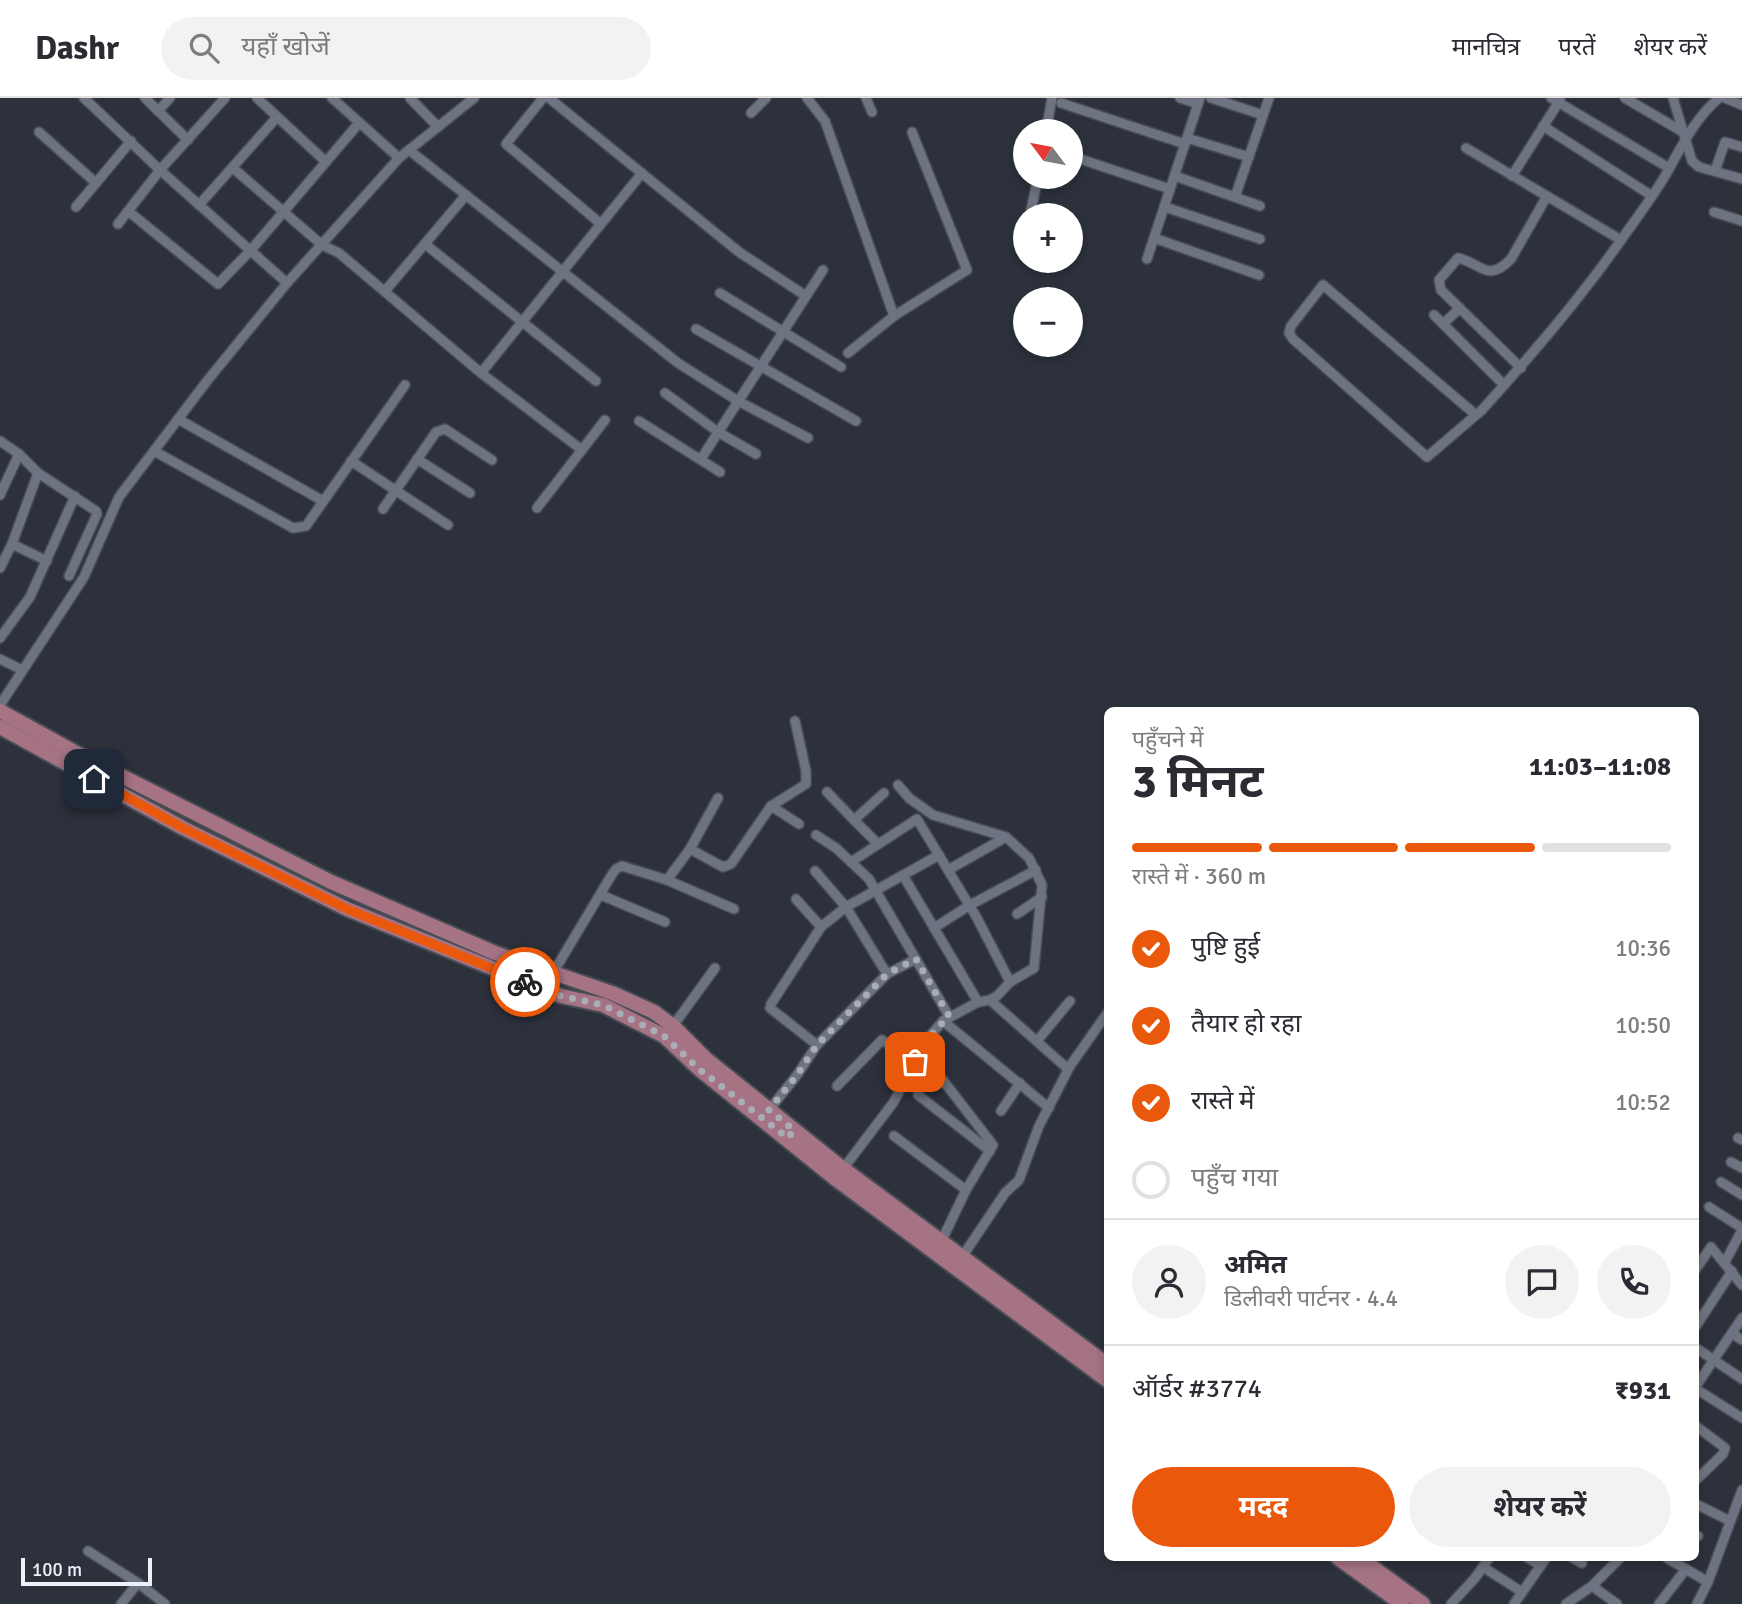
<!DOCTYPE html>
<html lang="hi">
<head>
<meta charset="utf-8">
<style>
	:root { --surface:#fff; --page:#f2f2f3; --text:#2b2b33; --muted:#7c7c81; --line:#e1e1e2; --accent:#ea580c }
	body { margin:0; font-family:Signika,"Noto Sans Devanagari",sans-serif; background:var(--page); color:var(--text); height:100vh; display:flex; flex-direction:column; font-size:26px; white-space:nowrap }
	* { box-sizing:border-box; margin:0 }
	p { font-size:23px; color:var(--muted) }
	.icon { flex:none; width:38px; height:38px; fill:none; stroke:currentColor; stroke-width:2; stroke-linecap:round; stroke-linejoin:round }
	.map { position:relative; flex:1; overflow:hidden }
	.sheet { position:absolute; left:1104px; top:609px; width:595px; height:854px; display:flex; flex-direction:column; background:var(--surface); border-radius:10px; box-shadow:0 4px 10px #0003 }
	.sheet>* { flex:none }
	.needle { width:46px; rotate:302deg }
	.tools { position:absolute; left:1013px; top:21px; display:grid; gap:14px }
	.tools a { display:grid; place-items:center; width:70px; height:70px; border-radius:50%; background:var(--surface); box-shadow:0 4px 10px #0003; font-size:35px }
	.scale { position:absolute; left:21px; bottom:18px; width:131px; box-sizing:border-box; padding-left:7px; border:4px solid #ecf0f7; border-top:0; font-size:19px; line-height:24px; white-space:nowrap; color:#ecf0f7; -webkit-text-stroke:5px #2c313c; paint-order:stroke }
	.pin { position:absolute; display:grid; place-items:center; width:60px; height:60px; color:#fff; margin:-30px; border-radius:14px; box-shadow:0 4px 10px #0006 }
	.courier { position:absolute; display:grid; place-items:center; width:70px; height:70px; margin:-35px; border:5px solid #ea580c; border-radius:50%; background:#fff; color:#222; box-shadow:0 2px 9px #0007 }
	.overview em { font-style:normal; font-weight:700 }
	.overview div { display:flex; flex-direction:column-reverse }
	.overview { display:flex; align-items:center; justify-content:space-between; height:119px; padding:0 28px }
	h1 { font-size:46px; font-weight:700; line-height:52px }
	.bar { display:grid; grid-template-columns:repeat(4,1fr); gap:10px 7px; align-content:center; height:84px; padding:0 28px }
	.bar i { height:9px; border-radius:5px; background:var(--line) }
	.bar .active { background:var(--accent) }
	.bar p { grid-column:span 4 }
	.line { display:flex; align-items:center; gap:18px; padding:0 28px; border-top:2px solid var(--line) }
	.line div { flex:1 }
	.round { display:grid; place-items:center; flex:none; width:74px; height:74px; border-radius:37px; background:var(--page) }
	ol { padding:0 28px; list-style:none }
	li { display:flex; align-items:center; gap:21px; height:77px }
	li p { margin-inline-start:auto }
	li .icon { padding:7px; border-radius:50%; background:var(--accent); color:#fff; stroke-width:4 }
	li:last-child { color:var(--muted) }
	li i { width:38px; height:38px; border:4px solid var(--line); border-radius:50% }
	.cta { display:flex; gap:14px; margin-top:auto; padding:14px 28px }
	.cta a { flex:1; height:80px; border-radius:42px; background:var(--accent); color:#fff; font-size:28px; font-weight:700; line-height:80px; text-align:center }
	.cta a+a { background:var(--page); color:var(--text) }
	header { display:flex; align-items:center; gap:42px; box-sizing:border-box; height:98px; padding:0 35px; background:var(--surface); border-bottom:2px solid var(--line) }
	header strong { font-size:33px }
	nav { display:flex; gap:38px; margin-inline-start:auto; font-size:24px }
	.search { width:490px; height:63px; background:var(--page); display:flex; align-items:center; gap:18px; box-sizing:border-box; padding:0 24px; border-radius:38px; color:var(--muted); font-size:26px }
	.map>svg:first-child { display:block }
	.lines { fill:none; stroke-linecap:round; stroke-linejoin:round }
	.street-casing { stroke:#484d55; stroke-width:12 }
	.primary-casing { stroke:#484d55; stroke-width:18 }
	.street { stroke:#6d7380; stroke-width:9 }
	.primary { stroke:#a57384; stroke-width:14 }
	.done { stroke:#a9adb6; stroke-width:7; stroke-dasharray:0 12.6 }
	.route { stroke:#ea580c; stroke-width:9 }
</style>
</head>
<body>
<header>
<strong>Dashr</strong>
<div class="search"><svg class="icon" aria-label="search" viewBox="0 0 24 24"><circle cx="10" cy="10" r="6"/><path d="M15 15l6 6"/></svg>यहाँ खोजें</div>
<nav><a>मानचित्र</a><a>परतें</a><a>शेयर करें</a></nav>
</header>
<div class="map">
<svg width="1742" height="1506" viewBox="0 0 1742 1506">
	<rect width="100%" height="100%" fill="#2c313c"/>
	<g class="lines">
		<g class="street-casing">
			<g id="street">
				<polyline points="84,0 160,72 287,185"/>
				<polyline points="145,0 188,42"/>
				<polyline points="257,0 325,63"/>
				<polyline points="332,0 399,60"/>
				<polyline points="410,0 438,29"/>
				<polyline points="543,0 506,46 601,126"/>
				<polyline points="549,0 739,154 806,198"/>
				<polyline points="807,0 825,23 894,218"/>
				<polyline points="866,0 872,14"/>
				<polyline points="1180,0 1198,6"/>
				<polyline points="1211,0 1263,17"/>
				<polyline points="1551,0 1669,70"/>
				<polyline points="1625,0 1683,34"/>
				<polyline points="1673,0 1692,63 1699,69 1742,81"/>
				<polyline points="1725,0 1742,7"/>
				<polyline points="1061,5 1185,46"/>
				<polyline points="158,13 170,0"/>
				<polyline points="751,15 766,0"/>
				<polyline points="1543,28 1652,98"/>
				<polyline points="1046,33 1052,0"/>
				<polyline points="39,34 96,85"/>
				<polyline points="1187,40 1249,59"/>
				<polyline points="1466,50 1621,142"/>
				<polyline points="409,52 678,265 738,303 808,340"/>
				<polyline points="1071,58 1170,91"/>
				<polyline points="233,70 322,147 339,155 481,275 582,352"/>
				<polyline points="1715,73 1725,44 1742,49"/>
				<polyline points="1175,78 1260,108"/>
				<polyline points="1512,78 1560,2"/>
				<polyline points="1235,99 1269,0"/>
				<polyline points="199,107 277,19"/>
				<polyline points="76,109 131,43"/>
				<polyline points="1165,109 1260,141"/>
				<polyline points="128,113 218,186 251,152 359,25"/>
				<polyline points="1714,114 1742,123"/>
				<polyline points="1030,117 1038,79"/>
				<polyline points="118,126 160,72 225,0"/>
				<polyline points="1154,140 1259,177"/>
				<polyline points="425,146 596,283"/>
				<polyline points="1025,147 1026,144"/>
				<polyline points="1147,161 1200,0"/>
				<polyline points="385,193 466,97"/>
				<polyline points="720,195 841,269"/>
				<polyline points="1434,217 1504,287"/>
				<polyline points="1443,226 1460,210"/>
				<polyline points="696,231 856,323"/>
				<polyline points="848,255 894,218 967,172 912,34"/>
				<path d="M1521 270 1441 192 1439 182 1458 160C1483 166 1487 185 1511 161L1547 98"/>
				<polyline points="481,275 642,75"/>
				<polyline points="665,295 718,334 756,356"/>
				<path d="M1476 317 1323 187 1291 228 1289 235 1293 241 1427 359 1476 317 1481 313C1533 255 1581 200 1626 135 1639 117 1653 98 1665 78 1681 50 1694 21 1719 0"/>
				<polyline points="178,321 323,403"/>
				<polyline points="639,323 720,374"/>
				<polyline points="0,343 19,356 38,375 96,413 97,416 69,478"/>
				<polyline points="154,353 293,430 306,428 405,287"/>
				<polyline points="417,361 470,395"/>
				<polyline points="701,361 823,172"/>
				<polyline points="351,363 448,427"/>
				<polyline points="0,397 19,356"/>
				<polyline points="537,410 605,322"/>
				<polyline points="383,411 436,334 445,331 492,362"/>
				<polyline points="12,446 47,463"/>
				<polyline points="0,470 12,446 38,375"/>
				<polyline points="0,540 30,499 75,398"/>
				<polyline points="0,561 22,572"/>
				<polyline points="0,607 84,479 119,399 207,283 287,185 399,60 474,0"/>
				<polyline points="827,694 854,722"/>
				<polyline points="771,708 806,686 806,673 795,623"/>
				<polyline points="816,737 836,750 869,781 949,918"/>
				<polyline points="877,745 854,722 884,695"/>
				<polyline points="690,751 723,769 731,766 771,708 799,726"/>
				<polyline points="851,764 917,721 977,820 1010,884"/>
				<polyline points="948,772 1006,739"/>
				<polyline points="815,773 846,809 887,876 916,861"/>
				<polyline points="904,779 978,904"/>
				<polyline points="667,782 690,751 718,700"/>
				<polyline points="601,797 665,824"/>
				<polyline points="796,801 821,829 846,809 939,757"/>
				<polyline points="1017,816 1042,799"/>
				<polyline points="934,830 970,807 1036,772"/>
				<polyline points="553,875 611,778 616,771 622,768 667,782 734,811"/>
				<polyline points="990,902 1068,971"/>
				<polyline points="771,906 821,829"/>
				<polyline points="770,910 817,947"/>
				<polyline points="943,923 1049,1010"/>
				<polyline points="673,928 715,870"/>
				<polyline points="1037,943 1070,903"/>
				<polyline points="935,972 993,1047 966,1092 941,1144"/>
				<polyline points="837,988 882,942 915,964"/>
				<polyline points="918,997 990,1053"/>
				<polyline points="769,1012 797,977 817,947 887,876"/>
				<polyline points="1001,1013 1020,985"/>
				<polyline points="894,1038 966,1092"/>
				<polyline points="1738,1040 1742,1042"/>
				<polyline points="1731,1064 1742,1070"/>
				<polyline points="843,1071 893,1005 929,939 943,923 978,904 990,902 997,898 1010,884 1034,870 1042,787 1029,760 1006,739 933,717 909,700 898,687"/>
				<polyline points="1721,1084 1742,1097"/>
				<polyline points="1709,1109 1742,1130"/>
				<polyline points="962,1159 1005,1095 1019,1082 1039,1028 1070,968 1108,914"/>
				<polyline points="1725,1164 1742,1132"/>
				<polyline points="1696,1171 1711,1149 1742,1187"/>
				<polyline points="1696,1228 1732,1173"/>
				<polyline points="1732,1235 1742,1242"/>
				<polyline points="1696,1250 1742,1281"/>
				<polyline points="1696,1288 1742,1220"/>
				<polyline points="1696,1291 1742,1320"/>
				<polyline points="1696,1328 1725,1350 1723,1356 1696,1382"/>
				<polyline points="1696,1406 1730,1423"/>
				<polyline points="1696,1437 1698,1438"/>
				<polyline points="88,1453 138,1485 165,1506"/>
				<polyline points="1528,1460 1541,1468"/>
				<polyline points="1573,1460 1582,1465"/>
				<polyline points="1667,1460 1708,1484"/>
				<polyline points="1483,1469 1522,1494"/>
				<polyline points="1592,1488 1617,1506"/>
				<polyline points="121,1506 138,1485"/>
				<polyline points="1451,1506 1475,1480 1489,1460"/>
				<polyline points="1514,1506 1546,1460"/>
				<polyline points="1566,1506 1592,1488 1620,1460"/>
				<polyline points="1659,1506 1686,1471"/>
				<polyline points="1697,1506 1708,1484 1742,1392"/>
			</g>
		</g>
		<g class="primary-casing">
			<g id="primary">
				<polyline points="0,613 76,655 331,784 495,855 612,895 654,914 673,928 706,961 837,1066 1108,1267"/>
				<polyline points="0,629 183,730 347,811 561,898 603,907 664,938 699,971 837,1082 1108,1283"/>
				<polyline points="1338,1460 1402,1506"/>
				<polyline points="1360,1460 1423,1506"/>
			</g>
		</g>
		<use href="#street" class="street"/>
		<use href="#primary" class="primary"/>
	</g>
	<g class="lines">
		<polyline class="done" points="525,884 561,898 603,907 664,938 699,971 788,1040 794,1032 769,1012 797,977 817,947 887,876 916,861 949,918 929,939 915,964"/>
		<polyline class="route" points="94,681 183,730 347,811 525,884"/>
	</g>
</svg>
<div class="tools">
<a><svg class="needle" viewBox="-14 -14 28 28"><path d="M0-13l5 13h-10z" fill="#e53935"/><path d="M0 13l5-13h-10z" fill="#7c7c81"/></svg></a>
<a>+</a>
<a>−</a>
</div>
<div class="scale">100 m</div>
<div class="pin" style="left:915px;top:964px;background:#ea580c"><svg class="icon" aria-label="bag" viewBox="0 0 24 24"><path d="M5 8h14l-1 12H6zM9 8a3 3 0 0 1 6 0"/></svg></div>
<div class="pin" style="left:94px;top:681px;background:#1f2937"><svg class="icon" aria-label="home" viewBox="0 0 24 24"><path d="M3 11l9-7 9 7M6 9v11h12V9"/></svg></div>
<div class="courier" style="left:525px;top:884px"><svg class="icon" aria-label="bike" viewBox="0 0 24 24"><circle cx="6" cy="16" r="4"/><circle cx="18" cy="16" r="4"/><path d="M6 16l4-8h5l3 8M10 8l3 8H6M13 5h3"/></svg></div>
<section class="sheet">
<div class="overview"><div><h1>3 मिनट</h1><p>पहुँचने में</p></div><em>11:03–11:08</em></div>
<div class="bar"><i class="active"></i><i class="active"></i><i class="active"></i><i></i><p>रास्ते में · 360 m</p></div>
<ol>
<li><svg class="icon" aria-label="check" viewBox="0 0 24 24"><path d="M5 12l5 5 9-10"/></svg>पुष्टि हुई<p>10:36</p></li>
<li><svg class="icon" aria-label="check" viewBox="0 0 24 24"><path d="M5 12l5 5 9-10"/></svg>तैयार हो रहा<p>10:50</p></li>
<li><svg class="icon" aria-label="check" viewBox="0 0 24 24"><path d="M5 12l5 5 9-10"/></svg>रास्ते में<p>10:52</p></li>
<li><i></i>पहुँच गया</li>
</ol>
<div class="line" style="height:126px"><a class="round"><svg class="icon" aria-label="person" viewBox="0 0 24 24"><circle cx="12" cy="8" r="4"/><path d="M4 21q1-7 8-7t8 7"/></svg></a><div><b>अमित</b><p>डिलीवरी पार्टनर · 4.4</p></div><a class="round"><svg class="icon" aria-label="chat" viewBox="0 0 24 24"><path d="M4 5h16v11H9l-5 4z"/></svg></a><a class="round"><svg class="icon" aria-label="phone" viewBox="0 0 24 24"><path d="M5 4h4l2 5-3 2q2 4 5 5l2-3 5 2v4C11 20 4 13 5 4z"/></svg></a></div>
<div class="line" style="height:91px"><div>ऑर्डर #3774</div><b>₹931</b></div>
<div class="cta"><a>मदद</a><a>शेयर करें</a></div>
</section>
</div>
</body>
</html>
